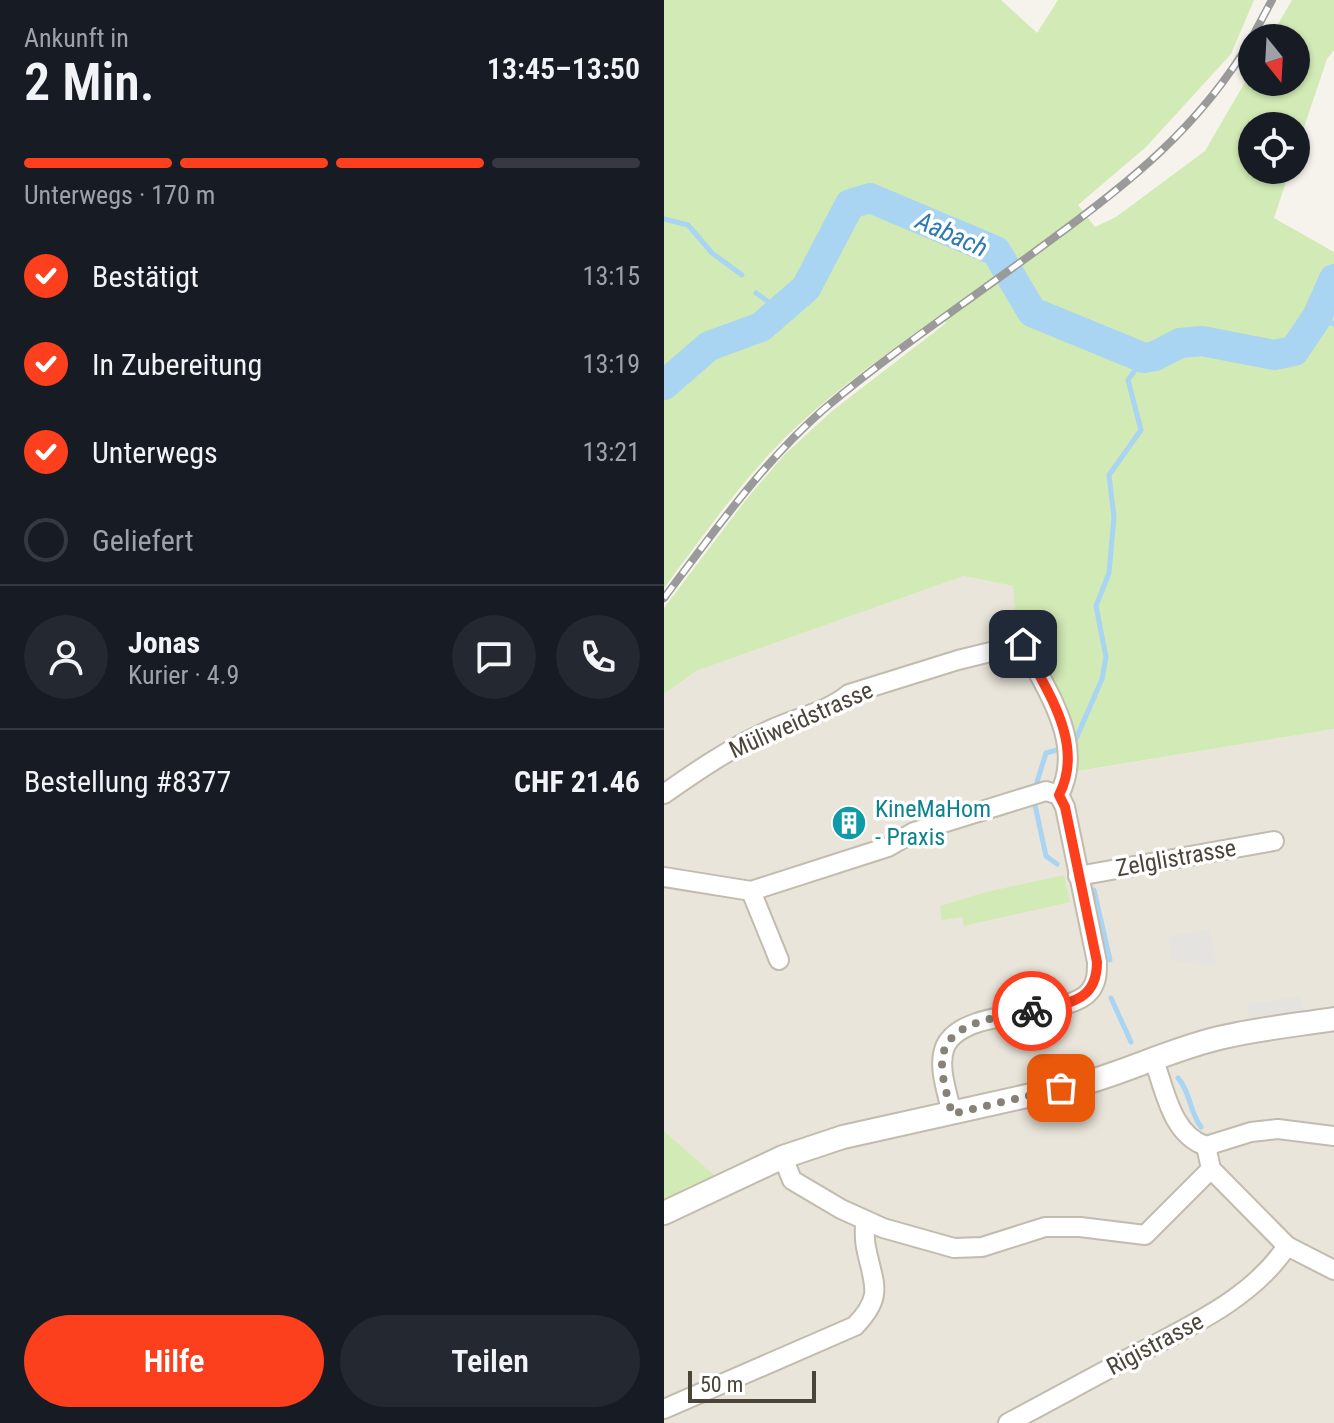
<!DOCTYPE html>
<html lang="de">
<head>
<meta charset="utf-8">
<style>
	:root { --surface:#171b24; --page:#242831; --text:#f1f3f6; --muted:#9ea1a6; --line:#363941; --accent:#fc3f1d }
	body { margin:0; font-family:"Roboto Condensed",sans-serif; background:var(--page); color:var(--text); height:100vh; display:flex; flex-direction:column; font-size:30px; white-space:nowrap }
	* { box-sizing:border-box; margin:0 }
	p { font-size:26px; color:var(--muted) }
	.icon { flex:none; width:44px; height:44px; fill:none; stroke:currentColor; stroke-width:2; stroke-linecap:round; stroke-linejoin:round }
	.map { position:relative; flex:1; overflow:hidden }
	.details { display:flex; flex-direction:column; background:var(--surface); width:664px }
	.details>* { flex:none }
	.needle { width:52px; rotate:162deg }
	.buttons { position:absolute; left:574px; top:24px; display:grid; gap:16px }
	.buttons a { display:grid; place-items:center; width:72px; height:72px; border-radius:50%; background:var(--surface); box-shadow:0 2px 6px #0004; font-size:40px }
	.scale { position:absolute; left:24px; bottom:20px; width:128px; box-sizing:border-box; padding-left:8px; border:4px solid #4b4439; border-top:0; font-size:22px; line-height:28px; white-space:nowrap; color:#4b4439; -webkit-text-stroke:6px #fff; paint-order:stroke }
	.pin { position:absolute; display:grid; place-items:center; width:68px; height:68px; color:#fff; margin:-34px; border-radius:16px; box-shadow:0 4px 12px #0006 }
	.courier { position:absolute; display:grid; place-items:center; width:80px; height:80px; margin:-40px; border:6px solid #fc3f1d; border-radius:50%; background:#fff; color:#222; box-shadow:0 2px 10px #0007 }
	.head em { font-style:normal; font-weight:600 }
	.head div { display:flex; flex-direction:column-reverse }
	.head { display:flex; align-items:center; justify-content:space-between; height:136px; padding:0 24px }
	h1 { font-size:52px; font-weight:600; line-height:60px }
	.bar { display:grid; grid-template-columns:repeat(4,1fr); gap:12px 8px; align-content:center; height:96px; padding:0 24px }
	.bar i { height:10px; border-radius:6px; background:var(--line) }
	.bar .active { background:var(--accent) }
	.bar p { grid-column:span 4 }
	.line { display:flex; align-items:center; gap:20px; padding:0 24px; border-top:2px solid var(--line) }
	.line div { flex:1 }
	.round { display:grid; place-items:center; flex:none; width:84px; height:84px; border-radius:42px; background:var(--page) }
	ol { padding:0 24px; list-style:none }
	li { display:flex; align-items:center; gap:24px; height:88px }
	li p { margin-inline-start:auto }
	li .icon { padding:8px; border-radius:50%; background:var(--accent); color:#fff; stroke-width:4 }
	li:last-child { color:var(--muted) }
	li i { width:44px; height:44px; border:4px solid var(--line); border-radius:50% }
	.action { display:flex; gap:16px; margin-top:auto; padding:16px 24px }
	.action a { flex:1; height:92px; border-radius:48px; background:var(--accent); color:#fff; font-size:32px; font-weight:600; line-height:92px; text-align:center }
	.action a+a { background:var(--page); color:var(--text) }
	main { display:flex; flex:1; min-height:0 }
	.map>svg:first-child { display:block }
	.residential { fill:#eae5da }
	.green { fill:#d2eab5 }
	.parking { fill:#e5e3e0 }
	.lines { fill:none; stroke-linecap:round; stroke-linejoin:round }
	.stream { stroke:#a9d4f2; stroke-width:5 }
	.river { stroke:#a9d4f2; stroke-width:30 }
	.minor-casing { stroke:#c2bbae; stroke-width:22 }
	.tertiary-casing { stroke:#c2bbae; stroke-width:26 }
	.minor { stroke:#fff; stroke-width:18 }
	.tertiary { stroke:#fff; stroke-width:22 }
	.rail-casing { stroke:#9a9a9a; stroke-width:8 }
	.rail { stroke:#fff; stroke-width:5; stroke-dasharray:15; stroke-linecap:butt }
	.done { stroke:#878178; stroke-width:8; stroke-dasharray:0 14.4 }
	.route { stroke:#fc3f1d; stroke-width:10 }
	.labels { text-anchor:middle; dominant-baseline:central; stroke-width:7; stroke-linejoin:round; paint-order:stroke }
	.street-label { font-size:24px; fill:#4b4439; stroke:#fff }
	.culture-label { font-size:24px; fill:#0d838f; stroke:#fff; text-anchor:start }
	.water-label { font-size:26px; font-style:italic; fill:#2e7ab2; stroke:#fff }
</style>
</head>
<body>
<main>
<section class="details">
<div class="head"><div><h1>2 Min.</h1><p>Ankunft in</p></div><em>13:45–13:50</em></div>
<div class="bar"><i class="active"></i><i class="active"></i><i class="active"></i><i></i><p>Unterwegs · 170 m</p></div>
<ol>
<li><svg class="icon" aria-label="check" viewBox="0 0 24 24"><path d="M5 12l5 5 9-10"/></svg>Bestätigt<p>13:15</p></li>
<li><svg class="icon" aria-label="check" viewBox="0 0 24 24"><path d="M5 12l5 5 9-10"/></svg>In Zubereitung<p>13:19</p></li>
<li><svg class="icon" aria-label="check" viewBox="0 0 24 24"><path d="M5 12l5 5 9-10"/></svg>Unterwegs<p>13:21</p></li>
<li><i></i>Geliefert</li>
</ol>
<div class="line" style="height:144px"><a class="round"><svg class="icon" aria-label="person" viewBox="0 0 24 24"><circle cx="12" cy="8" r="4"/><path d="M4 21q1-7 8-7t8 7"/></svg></a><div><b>Jonas</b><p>Kurier · 4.9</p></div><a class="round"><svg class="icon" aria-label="chat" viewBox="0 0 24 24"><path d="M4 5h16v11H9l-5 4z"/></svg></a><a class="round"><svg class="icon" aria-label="phone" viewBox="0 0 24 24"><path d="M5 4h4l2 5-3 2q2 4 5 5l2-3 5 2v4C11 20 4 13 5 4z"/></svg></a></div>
<div class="line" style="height:104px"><div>Bestellung #8377</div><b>CHF 21.46</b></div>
<div class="action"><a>Hilfe</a><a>Teilen</a></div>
</section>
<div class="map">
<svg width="670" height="1423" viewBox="0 0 670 1423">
	<rect width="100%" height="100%" fill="#f6f3ec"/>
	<polygon class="residential" points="300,576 349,586 352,629 358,625 375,659 373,661 401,704 409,772 670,729 670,1423 0,1423 0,1213 48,1173 0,1131 0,694 32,671"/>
	<g class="green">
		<path d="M0 0H337L373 33 394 0H590L567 54 482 147 414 205 431 227 452 217 541 151 588 70V82H632V38H606L628 0H670V50L663 59 632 151V126H588V170H626L610 218 670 252V729L408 772C407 720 403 703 373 661L375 658 358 626 352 630 349 586 300 576 32 671 0 694V608L81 501 120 455 168 411 282 323 276 315C225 352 173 388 127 432 79 478 40 535 0 588Z"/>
		<polygon points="400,875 406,902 300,926 298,917 278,920 276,906 322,892"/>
		<polygon points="0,1131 48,1173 57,1185 0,1213"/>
	</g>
	<g class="parking">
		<polygon points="546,929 553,965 508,961 504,937"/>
		<polygon points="637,996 642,1023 587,1032 583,1005"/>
	</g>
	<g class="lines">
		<g class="stream">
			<polyline points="0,219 24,225 48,253 78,275"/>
			<polyline points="92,293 116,310"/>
			<polyline points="653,317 670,324"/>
			<polyline points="411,741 438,679 442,657 432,606 445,573 450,517 445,475 477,430 464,380 480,358"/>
			<polyline points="373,782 382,753 393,750"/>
			<polyline points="371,805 382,856 393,864"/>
			<polyline points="430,890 446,960"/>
			<polyline points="447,998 467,1042"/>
			<path d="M514 1078C527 1093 525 1111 537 1127"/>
		</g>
		<polyline class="river" points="0,385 45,346 97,327 142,288 186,204 206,198 332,251 368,312 480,358 491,356 516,343 538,341 610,355 630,351 653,317 670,279"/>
		<g class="minor-casing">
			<g id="minor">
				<path d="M0 794C34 770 68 747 106 730 133 717 162 713 185 694L294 660 359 644C381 689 422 743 395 795"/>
				<polyline points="414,876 610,841"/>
				<path d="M0 877 87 891 224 847 250 832 382 791 395 795 401 807 433 962C433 973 433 982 426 991 403 1020 299 1005 281 1047 273 1067 284 1094 288 1114"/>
				<polyline points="87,891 115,960"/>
				<path d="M490 1060C501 1091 508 1135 542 1146"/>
				<polyline points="542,1146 547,1169 623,1246 670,1270"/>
				<polyline points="542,1146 587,1132 614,1129 670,1136"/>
				<polyline points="119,1157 128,1180 177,1209 219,1228 290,1248 318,1247 381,1227 416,1227 481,1235 547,1169"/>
				<path d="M0 1409 191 1326C221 1295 209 1284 202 1247 200 1239 201 1229 201 1221"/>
				<path d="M344 1423C386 1401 427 1378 469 1356 524 1327 588 1299 623 1246"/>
			</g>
		</g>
		<g class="tertiary-casing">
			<path id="tertiary" d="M0 1213 119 1157 179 1137 421 1083C466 1070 509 1049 555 1038 592 1029 632 1025 670 1019"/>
		</g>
		<use href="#minor" class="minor"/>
		<use href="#tertiary" class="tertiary"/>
		<g class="rail-casing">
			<g id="rail">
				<polyline points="583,47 608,0"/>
				<path d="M0 598C50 532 97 464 160 409 231 349 310 297 384 242 465 183 536 127 588 38"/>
			</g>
		</g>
		<use href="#rail" class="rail"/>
	</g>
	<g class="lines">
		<path class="done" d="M368 1011C335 1018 278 1020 278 1064 278 1080 284 1098 288 1114L397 1088"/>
		<path class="route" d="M359 644C381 689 422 743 395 795L401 807 433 962C433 1004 401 1003 368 1011"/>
	</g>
	<defs>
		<g id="building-disc" transform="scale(1.8)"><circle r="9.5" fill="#0f9aa8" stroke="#fff"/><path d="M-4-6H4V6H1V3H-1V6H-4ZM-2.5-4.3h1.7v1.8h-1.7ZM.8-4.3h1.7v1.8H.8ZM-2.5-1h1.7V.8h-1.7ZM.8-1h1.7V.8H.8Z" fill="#fff"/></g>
	</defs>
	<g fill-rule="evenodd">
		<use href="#building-disc" x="185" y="823"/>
	</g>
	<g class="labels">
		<g class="street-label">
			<text transform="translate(137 720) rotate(-24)">Müliweidstrasse</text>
			<text transform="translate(512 858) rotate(-10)">Zelglistrasse</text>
			<text transform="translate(491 1344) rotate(-28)">Rigistrasse</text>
		</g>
		<g class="culture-label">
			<text x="211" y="809">KineMaHom<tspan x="211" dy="28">- Praxis</tspan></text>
		</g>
		<g class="water-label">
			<text transform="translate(288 234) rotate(24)">Aabach</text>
		</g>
	</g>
</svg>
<div class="buttons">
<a><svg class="needle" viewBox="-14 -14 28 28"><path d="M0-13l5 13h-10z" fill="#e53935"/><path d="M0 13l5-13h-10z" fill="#9ea1a6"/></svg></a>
<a><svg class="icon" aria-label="locate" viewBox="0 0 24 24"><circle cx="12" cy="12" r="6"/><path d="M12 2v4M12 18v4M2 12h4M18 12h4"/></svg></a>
</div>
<div class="scale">50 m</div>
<div class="pin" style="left:397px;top:1088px;background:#ea580c"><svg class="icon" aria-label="bag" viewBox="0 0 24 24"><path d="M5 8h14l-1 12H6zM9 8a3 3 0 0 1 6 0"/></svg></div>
<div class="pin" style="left:359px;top:644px;background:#1f2937"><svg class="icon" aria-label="home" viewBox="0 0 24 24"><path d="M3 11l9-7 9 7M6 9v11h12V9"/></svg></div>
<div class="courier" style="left:368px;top:1011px"><svg class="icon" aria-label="bike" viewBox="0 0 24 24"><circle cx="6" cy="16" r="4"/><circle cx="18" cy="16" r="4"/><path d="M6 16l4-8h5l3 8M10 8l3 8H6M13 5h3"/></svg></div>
</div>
</main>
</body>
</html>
